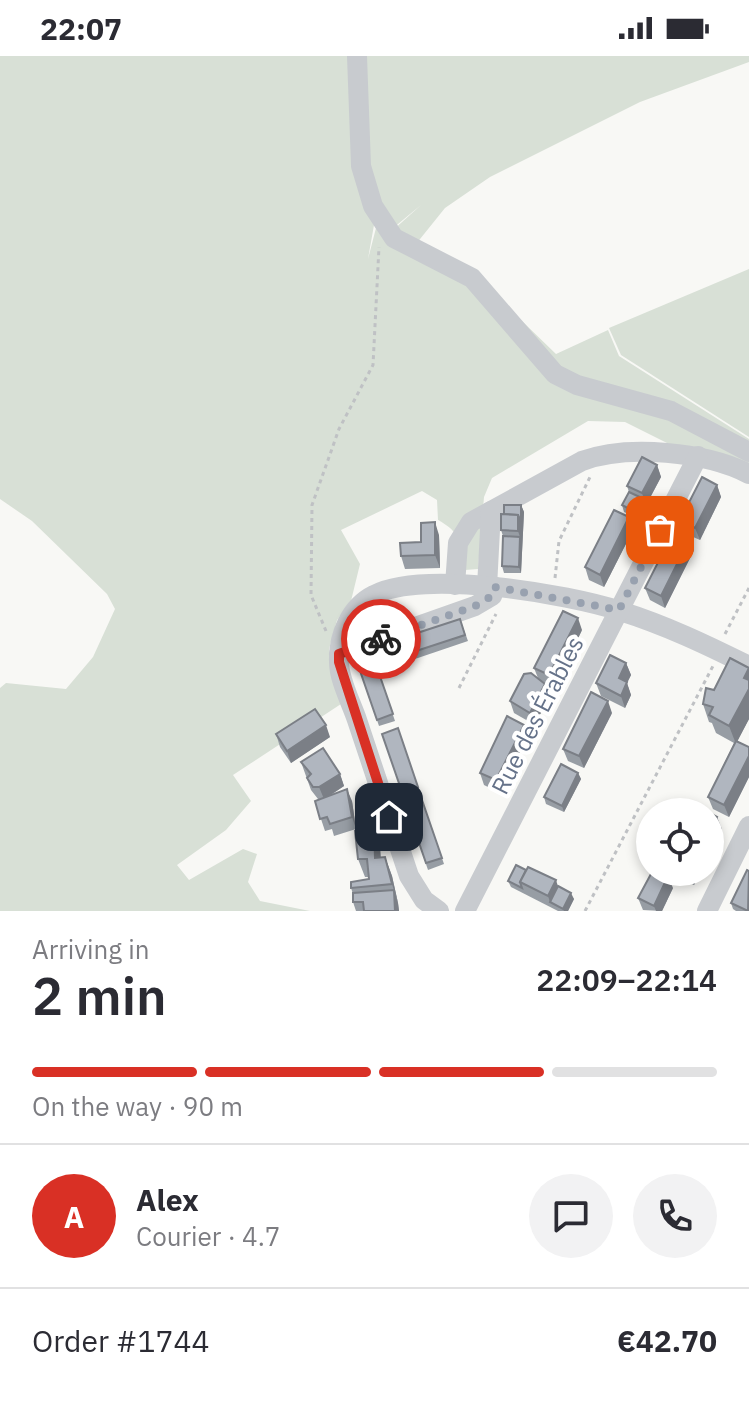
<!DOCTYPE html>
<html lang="en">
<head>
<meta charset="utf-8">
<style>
	:root { --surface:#fff; --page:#f2f2f3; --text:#2b2b33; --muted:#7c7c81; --line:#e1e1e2; --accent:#d93025 }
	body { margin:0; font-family:"IBM Plex Sans",sans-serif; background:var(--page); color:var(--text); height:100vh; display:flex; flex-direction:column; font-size:30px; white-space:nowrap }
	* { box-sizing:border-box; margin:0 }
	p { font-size:26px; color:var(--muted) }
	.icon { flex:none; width:44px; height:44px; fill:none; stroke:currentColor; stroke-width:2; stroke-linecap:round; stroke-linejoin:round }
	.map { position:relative; height:855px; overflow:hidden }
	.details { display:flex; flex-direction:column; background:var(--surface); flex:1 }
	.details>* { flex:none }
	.controls { position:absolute; left:636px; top:742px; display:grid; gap:16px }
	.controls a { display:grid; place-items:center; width:88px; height:88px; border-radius:50%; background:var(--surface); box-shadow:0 4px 12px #0003; font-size:40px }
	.pin { position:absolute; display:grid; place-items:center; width:68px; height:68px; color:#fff; margin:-34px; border-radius:16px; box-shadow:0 4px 12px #0006 }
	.courier { position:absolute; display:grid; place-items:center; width:80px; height:80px; margin:-40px; border:6px solid #d93025; border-radius:50%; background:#fff; color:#222; box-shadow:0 2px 10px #0007 }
	.headline em { font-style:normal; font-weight:600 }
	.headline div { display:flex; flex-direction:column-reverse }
	.headline { display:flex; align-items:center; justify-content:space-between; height:136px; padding:0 32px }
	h1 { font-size:52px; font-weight:600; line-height:60px }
	.bar { display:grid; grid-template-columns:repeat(4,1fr); gap:12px 8px; align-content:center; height:96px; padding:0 32px }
	.bar i { height:10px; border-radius:6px; background:var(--line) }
	.bar .active { background:var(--accent) }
	.bar p { grid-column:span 4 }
	.line { display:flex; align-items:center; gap:20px; padding:0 32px; border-top:2px solid var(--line) }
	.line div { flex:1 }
	.round { display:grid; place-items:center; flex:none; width:84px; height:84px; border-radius:42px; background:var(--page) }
	.status { display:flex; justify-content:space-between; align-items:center; height:56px; padding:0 40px; background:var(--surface); direction:ltr }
	.status svg { height:22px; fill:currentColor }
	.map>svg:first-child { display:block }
	.green { fill:#d8e0d6 }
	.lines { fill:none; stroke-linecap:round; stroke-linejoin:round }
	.path { stroke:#bfc1c4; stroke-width:3; stroke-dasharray:4 4; stroke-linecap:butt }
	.minor { stroke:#c8cbcf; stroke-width:20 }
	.wall { fill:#979da4 }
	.shaded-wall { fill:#7b7f86 }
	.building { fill:#b0b6bf; stroke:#7b7f86; stroke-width:2 }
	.done { stroke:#98a1af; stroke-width:8; stroke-dasharray:0 14.4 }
	.route { stroke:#d93025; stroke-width:10 }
	.labels { text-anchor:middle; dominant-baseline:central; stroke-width:8; stroke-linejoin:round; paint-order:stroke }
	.street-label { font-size:24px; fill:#657289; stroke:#fff }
</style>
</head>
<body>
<div class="status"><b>22:07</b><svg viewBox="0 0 49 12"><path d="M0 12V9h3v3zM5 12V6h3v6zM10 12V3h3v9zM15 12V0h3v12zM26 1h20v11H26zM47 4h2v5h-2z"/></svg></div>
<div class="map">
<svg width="749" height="855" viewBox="0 0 749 855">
	<rect width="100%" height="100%" fill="#f8f8f5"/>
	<g class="green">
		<path d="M0 0H351L353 106 374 169 368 203 376 172 392 175 421 149 392 173C361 112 357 68 362 0H749V6L640 46 490 121 445 152 412 193 494 238 556 298 608 274 619 300 749 383V412L747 416 681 394 625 366 588 365 492 422 484 441 478 513 465 514 460 511C462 486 460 476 438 464L437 444 422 435 341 474 360 508 351 545 337 564 329 593 341 648 233 719 251 745 226 774 177 809 189 824 243 793 257 798 248 826 260 845 310 855H0V632L6 627 66 633 93 601 115 553 107 538 32 465 0 443Z"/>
		<polygon points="749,213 749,381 621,299 609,272"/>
	</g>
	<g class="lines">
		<g class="path">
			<polyline points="555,522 559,485 590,421"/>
			<polyline points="326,575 311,539 312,449 339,373 373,309 379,191"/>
			<polyline points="725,578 749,532"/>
			<polyline points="459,632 496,558"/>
			<polyline points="585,855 713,610"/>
		</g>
		<g class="minor">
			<polyline points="357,0 361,110 373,150 394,182 472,222 555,318 577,329 671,355 749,396"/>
			<path d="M455 529 458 487 471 466 582 405C628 388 706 396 749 418"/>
			<polyline points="487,531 491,455"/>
			<polyline points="339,598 475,550 492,540 495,531"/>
			<path d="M439 855 424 844 409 820C392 768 374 716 357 664 351 646 339 624 339 606 338 580 350 551 374 539 422 513 568 538 620 555 665 569 707 589 749 610"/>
			<polyline points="465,855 698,400"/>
			<polyline points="707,855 749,770"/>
		</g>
	</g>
	<g class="wall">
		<polygon points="657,409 661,421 639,463 624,456 622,449 629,436 627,430"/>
		<polygon points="717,429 721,441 700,484 684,477 680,464"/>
		<polygon points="521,449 524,456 521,517 504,517 502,510 503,480 501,474"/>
		<polygon points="633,474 604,531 589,524 585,511"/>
		<polygon points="439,479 440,512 405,513 401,500 421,486"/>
		<polygon points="694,494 665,552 650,544 645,532"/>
		<polygon points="460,563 468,585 409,605 402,582"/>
		<polygon points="582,574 554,632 542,626 549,640 535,669 514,657 510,645 538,622 534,612"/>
		<polygon points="373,600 395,665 379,670 357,606"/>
		<polygon points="626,607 631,619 627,627 631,639 625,652 601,640 596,627"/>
		<polygon points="749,612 749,663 737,685 749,691 749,721 729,761 713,753 708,741 734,687 716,677 712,667 709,666 703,648 714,634"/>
		<polygon points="612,657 584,712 568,705 563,693"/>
		<polygon points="398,672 420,737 404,742 382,678"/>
		<polygon points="276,678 330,681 291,707 280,691"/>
		<polygon points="528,681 500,737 484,729 480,717"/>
		<polygon points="301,706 340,718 344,730 331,739 352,745 356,773 334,780 332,773 325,775 315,745 319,743 318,743 311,734"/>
		<polygon points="578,717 581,723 564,756 546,748 544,741"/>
		<polygon points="422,744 444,808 428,814 406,749"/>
		<polygon points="374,773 380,791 381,802 385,801 392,820 398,847 399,855 356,855 353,846 353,838 351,832 369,823 369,821 365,821 358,803"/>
		<polygon points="676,816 700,816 694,829 677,821"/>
		<polygon points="508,825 558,830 574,843 568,855 558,855 511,831"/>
		<polygon points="673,832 662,855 643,854 638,842"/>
		<polygon points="731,847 749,855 736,855 733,853"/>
	</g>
	<g class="shaded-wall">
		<polygon points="657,409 661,421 646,449 642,437"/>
		<polygon points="717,429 721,441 700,484 695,472"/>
		<polygon points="644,443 646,449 639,463 637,457"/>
		<polygon points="521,449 524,456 521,517 519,511 520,481 518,475 518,459"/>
		<polygon points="629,461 633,474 604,531 600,519"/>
		<polygon points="435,466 439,479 440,512 435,499"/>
		<polygon points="690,482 694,494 665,552 661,540"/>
		<polygon points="578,562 582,574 554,632 549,619"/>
		<polygon points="626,607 631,619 627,627 631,639 625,652 621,640 619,622"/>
		<polygon points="749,612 749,663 736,688 729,670 744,622"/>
		<polygon points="545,628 549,640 535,669 530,657"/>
		<polygon points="608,645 612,657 584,712 579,700"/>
		<polygon points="326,669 330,681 291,707 287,695"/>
		<polygon points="524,669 528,681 500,737 496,724"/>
		<polygon points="749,700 749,721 729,761 724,749"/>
		<polygon points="578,717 581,723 564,756 562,750"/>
		<polygon points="340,718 344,730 324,743 319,731"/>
		<polygon points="347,733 352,745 356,773 352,761"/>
		<polygon points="717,761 722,773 710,796 710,775"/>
		<polygon points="374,773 380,791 381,820 375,802"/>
		<polygon points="385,801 392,820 398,847 392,828"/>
		<polygon points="689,816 700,816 694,829 689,817"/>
		<polygon points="668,820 673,832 662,855 656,855 654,850"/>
		<polygon points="556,824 560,837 550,846 548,840"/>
		<polygon points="394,834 398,847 399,855 395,855"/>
		<polygon points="571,837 574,843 568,855 564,855 563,853"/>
	</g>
	<g class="building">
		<polygon points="642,401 657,409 642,437 627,430"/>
		<polygon points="702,421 717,429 695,472 680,464"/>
		<polygon points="629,436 644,443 637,457 622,449"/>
		<polygon points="504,449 521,449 521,465 518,459 504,458"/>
		<polygon points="614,454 629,461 600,519 585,511"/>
		<polygon points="501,458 518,459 518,475 501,474"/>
		<polygon points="435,466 435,499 401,500 400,487 421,486 421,467"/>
		<polygon points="674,475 690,482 661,540 645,532"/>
		<polygon points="503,480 520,481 519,511 502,510"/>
		<polygon points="563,555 578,562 549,619 534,612"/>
		<polygon points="460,563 465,579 407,598 402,582"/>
		<polygon points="610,599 626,607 619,622 627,626 621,640 596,627"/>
		<polygon points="373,600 393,658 377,664 357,606"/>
		<polygon points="730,602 749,612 744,622 749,624 749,633 729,670 709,659 713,651 703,648 706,632 714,634"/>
		<polygon points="531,617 545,628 530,657 510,645 524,618"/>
		<polygon points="591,636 608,645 579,700 563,693"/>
		<polygon points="315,653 326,669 287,695 276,678"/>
		<polygon points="507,660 524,669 496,724 480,717"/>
		<polygon points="398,672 418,731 402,736 382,678"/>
		<polygon points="736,685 749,691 749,700 724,749 708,741"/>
		<polygon points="323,692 340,718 319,731 313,731 307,722 311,718 301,706"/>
		<polygon points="561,708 578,717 562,750 544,741"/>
		<polygon points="347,733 352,761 330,768 327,761 320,763 315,745"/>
		<polygon points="422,744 442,802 426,807 406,749"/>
		<polygon points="710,757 717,761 710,775"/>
		<polygon points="374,773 375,802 385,801 392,828 351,832 351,826 369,823 367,803 358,803 355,775"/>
		<polygon points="516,809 526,814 520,826 522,832 508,825"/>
		<polygon points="528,811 556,824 548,840 520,826"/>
		<polygon points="747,814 749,815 748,855 731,847"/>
		<polygon points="652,816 660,816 668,820 654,850 638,842"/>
		<polygon points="558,830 571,837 563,853 550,846"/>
		<polygon points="394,834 395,855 364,855 363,846 353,846 353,837"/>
	</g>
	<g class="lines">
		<polyline class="done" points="381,583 475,550 492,540 495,531 619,554 660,474"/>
		<polyline class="route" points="381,583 339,598 339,606 389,761"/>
	</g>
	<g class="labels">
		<g class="street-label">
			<text transform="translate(537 659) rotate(-63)">Rue des Érables</text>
		</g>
	</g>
</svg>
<div class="controls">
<a><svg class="icon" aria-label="locate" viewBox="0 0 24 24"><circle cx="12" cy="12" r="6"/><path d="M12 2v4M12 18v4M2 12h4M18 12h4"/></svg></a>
</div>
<div class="pin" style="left:660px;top:474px;background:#ea580c"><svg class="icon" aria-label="bag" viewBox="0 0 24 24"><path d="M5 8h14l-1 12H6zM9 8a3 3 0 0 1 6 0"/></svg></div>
<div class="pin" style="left:389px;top:761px;background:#1f2937"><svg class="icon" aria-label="home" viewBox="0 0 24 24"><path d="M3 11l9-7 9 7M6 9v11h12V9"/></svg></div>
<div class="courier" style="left:381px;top:583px"><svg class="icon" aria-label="bike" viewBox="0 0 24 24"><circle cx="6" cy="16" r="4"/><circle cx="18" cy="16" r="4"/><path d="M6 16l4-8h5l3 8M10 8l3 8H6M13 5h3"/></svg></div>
</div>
<section class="details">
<div class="headline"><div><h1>2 min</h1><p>Arriving in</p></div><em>22:09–22:14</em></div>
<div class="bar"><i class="active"></i><i class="active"></i><i class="active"></i><i></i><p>On the way · 90 m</p></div>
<div class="line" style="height:144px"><b class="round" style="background:var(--accent);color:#fff">A</b><div><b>Alex</b><p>Courier · 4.7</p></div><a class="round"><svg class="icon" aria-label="chat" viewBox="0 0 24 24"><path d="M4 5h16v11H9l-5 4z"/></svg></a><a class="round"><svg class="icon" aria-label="phone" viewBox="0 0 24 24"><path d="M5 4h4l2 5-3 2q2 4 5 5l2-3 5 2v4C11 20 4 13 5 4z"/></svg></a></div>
<div class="line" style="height:104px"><div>Order #1744</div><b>€42.70</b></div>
</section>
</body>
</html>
